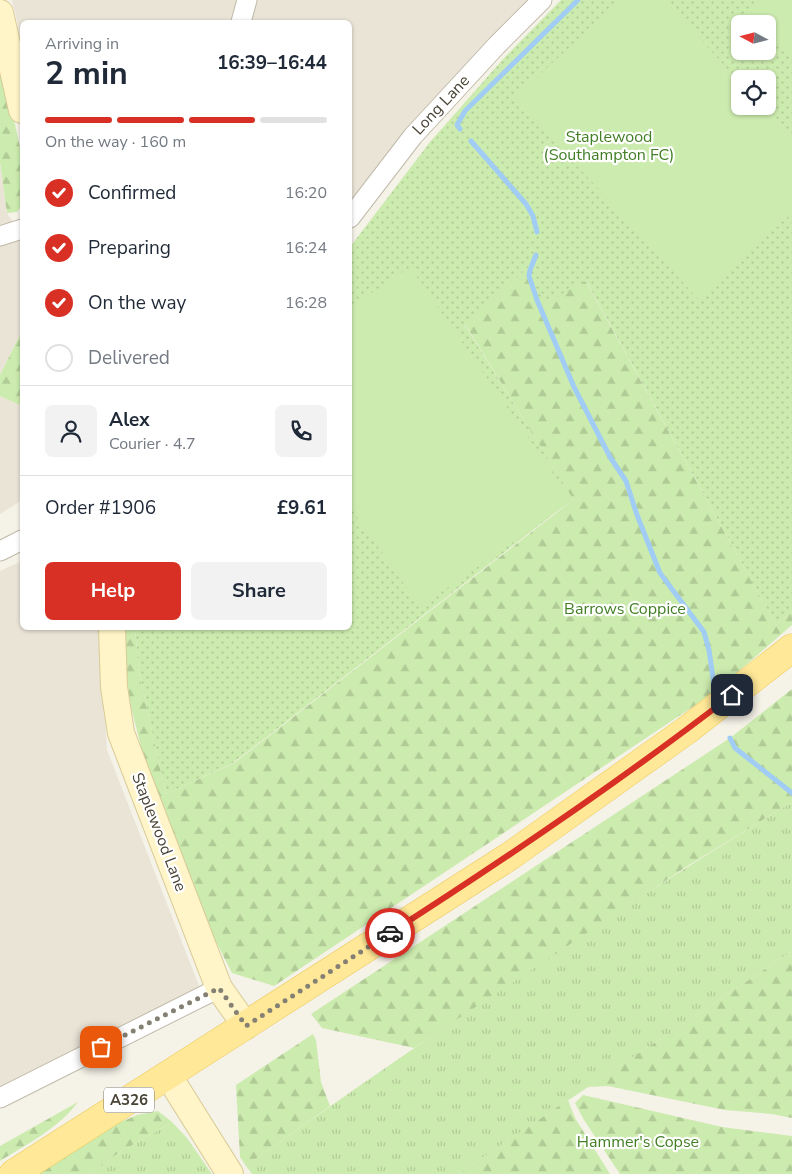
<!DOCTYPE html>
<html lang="en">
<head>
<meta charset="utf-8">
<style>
	:root { --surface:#fff; --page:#f2f2f3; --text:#1f2937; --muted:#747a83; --line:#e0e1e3; --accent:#d93025 }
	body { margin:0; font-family:"Nunito Sans",sans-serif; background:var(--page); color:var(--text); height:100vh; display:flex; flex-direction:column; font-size:19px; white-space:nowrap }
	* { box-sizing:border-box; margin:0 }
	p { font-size:16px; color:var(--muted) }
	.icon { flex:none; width:28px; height:28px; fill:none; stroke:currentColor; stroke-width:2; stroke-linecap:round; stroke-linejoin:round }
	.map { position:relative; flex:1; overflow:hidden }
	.sheet { position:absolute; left:20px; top:20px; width:332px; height:610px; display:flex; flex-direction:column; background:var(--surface); border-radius:8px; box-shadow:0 1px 4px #0004 }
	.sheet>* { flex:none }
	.needle { width:32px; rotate:277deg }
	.controls { position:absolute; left:731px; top:15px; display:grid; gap:10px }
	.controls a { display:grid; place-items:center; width:45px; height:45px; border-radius:8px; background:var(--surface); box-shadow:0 1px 4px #0004; font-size:25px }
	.pin { position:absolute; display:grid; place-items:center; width:42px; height:42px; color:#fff; margin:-21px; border-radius:10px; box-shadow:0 2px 8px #0006 }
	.courier { position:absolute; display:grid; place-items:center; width:50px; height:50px; margin:-25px; border:4px solid #d93025; border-radius:50%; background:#fff; color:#222; box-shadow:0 1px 6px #0007 }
	.overview em { font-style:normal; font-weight:700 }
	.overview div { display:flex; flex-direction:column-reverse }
	.overview { display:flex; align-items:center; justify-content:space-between; height:85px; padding:0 25px }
	h1 { font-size:32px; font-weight:700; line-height:38px }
	.bar { display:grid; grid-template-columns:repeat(4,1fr); gap:8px 5px; align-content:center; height:60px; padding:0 25px }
	.bar i { height:6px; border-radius:4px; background:var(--line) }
	.bar .current { background:var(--accent) }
	.bar p { grid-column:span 4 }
	.line { display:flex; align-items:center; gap:12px; padding:0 25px; border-top:1px solid var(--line) }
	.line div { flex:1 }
	.round { display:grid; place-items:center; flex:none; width:52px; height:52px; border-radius:8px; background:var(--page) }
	ol { padding:0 25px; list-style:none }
	li { display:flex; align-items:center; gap:15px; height:55px }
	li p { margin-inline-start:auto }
	li .icon { padding:5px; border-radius:50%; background:var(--accent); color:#fff; stroke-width:4 }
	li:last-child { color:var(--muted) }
	li i { width:28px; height:28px; border:2px solid var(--line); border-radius:50% }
	.primary-button { display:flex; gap:10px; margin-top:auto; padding:10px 25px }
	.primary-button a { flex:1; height:58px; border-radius:8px; background:var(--accent); color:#fff; font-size:20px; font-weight:700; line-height:58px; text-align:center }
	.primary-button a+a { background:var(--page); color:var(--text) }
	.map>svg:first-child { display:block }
	.residential { fill:#e9e4d6 }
	.grass { fill:url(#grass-tufts) }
	.forest { fill:url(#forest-firs) }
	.park { fill:url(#park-dots); fill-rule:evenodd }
	.garden { fill:#ccebae }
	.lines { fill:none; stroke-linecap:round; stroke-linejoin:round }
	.stream { stroke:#a1cdf5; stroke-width:5 }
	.street-casing { stroke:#c1baaa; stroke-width:21 }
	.secondary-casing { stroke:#d8ca95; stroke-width:28 }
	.primary-casing { stroke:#ebca60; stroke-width:29 }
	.street { stroke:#fff; stroke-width:19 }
	.secondary { stroke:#fff5c8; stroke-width:26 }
	.primary { stroke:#ffe897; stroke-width:28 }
	.done { stroke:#858074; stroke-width:5; stroke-dasharray:0 9 }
	.route { stroke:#d93025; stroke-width:6 }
	.labels { text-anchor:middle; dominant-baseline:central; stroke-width:4.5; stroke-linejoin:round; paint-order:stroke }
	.shield { fill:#fff; stroke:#807b72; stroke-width:1 }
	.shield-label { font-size:15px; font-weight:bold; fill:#494336 }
	.street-label { font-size:16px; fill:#494336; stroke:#fff }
	.park-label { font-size:16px; fill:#427f25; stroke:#fff }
</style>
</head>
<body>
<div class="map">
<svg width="792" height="1174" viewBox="0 0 792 1174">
	<defs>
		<pattern id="grass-tufts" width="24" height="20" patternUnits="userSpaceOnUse" patternTransform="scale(1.25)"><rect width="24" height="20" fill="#ccebae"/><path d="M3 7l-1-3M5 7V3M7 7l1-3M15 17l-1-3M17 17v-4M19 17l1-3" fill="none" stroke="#b1cb96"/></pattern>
		<pattern id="forest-firs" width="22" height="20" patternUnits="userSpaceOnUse" patternTransform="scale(1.25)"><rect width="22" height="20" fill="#ccebae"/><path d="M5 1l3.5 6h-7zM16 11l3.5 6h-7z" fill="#b1cb96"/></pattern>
		<pattern id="park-dots" width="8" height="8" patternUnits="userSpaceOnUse" patternTransform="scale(1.25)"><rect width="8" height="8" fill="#ccebae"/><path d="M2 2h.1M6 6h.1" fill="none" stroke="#b1cb96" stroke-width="1.8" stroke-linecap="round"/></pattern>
	</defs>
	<rect width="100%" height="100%" fill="#f5f2e8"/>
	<g class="residential">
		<polygon points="12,0 533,0 350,213 350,22 22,22 22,42"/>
		<polygon points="0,162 7,213 22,236 22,307 20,335 0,375"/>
		<polygon points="0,396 22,406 22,500 0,514"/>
		<polygon points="22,561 22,628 100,628 107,750 199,986 0,1093 0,571"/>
	</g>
	<g class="grass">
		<path d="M792 802V951L458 1174H252L246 1166C424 1039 605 916 792 802Z"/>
		<polygon points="172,1122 187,1138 212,1174 91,1174 117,1154"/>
	</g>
	<g class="forest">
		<polygon points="0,54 22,157 22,205 17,212 7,213 0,162"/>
		<polygon points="534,262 585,280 776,625 792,611 792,625 715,692 274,986 232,973 165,842 129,699 123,628 135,628 139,673 166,794 234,763 573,500 465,324"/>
		<polygon points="22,307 22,406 0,396 0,375 20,335"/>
		<polygon points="792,689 792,802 689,865 414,1048 322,1028 311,1014 730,738"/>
		<polygon points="792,951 792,1118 772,1114 725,1110 608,1086 588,1087"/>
		<polygon points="313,1034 316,1040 321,1082 330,1106 246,1166 240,1157 236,1085"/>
		<polygon points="583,1095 722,1127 792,1136 792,1174 620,1174 584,1120 575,1103"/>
		<polygon points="568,1100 575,1118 610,1174 458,1174"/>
		<path d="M78 1102C59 1128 27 1144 0 1161V1146Z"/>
		<polygon points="158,1111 172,1122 117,1154 91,1174 36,1174 112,1126 137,1115"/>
	</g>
	<path class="park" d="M561 0H792V611L776 625 586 281 545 303 529 276 533 263 465 325 573 499 233 763 166 794 139 673 135 628H350V247L430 142 504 58ZM740 24H768V51H740ZM740 79H768V106H740Z"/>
	<g class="garden">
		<polygon points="621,0 665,0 740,83 740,106 761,106 792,140 792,213 698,299 515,97"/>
		<polygon points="761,0 792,0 792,55 768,30 768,24 762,24 750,11"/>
		<polygon points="410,267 572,501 420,607 350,507 350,308"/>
	</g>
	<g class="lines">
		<g class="stream">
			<polyline points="460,129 457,125 465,111 578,0"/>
			<polyline points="471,141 526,204 533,216 537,232"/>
			<polyline points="536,255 530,270 529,276 537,300 574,387 610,457 626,481 637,515 660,573 704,632 709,650 715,692"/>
			<polyline points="730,738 735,748 792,793"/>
		</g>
		<g class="street-casing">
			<g id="street">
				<polyline points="241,22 247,0"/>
				<polyline points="350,218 413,136 497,45 542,0"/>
				<polyline points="0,236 22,229"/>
				<polyline points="0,551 22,540"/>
				<polyline points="0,1098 219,988"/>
			</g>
		</g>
		<g class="secondary-casing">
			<g id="secondary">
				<polyline points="0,13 22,110"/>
				<polyline points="112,628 114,687 121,733 219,988 246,1026"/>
				<polyline points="168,1075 230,1174"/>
			</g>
		</g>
		<g class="primary-casing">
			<polyline id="primary" points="13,1174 510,856 687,730 792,648"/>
		</g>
		<use href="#street" class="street"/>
		<use href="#secondary" class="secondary"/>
		<use href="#primary" class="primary"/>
	</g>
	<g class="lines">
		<polyline class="done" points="101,1047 219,988 246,1026 390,933"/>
		<path class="route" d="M390 933C507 858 622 780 732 695"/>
	</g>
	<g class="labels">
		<rect class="shield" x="104" y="1087.5" width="50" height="25" rx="4"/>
		<g class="shield-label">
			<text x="129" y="1100">A326</text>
		</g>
		<g class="street-label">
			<text transform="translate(441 105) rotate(-47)">Long Lane</text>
			<text transform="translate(159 832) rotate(69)">Staplewood Lane</text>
		</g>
		<g class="park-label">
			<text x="609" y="137">Staplewood<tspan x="609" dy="18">(Southampton FC)</tspan></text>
			<text x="625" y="609">Barrows Coppice</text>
			<text x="638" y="1142">Hammer's Copse</text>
		</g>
	</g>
</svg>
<div class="controls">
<a><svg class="needle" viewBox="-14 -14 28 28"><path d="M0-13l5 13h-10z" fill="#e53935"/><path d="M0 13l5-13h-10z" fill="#747a83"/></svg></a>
<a><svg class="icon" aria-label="locate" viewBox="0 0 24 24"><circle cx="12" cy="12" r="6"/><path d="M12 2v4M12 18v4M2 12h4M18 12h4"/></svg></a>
</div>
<div class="pin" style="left:101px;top:1047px;background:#ea580c"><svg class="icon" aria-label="bag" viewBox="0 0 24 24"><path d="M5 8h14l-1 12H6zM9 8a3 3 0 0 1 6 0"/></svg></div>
<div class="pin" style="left:732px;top:695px;background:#1f2937"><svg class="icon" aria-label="home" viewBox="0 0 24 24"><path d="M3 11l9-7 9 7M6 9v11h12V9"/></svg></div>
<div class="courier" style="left:390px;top:933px"><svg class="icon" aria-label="car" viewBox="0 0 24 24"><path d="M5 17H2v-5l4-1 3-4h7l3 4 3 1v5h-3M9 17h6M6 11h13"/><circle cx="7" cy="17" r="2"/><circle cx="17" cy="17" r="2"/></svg></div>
<section class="sheet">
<div class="overview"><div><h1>2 min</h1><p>Arriving in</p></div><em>16:39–16:44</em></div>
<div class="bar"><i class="current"></i><i class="current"></i><i class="current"></i><i></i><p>On the way · 160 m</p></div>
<ol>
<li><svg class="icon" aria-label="check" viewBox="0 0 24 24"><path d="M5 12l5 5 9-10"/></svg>Confirmed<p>16:20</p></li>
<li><svg class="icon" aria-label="check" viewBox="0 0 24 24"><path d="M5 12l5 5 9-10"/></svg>Preparing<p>16:24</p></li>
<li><svg class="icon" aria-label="check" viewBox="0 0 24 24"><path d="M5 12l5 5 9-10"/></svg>On the way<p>16:28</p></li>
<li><i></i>Delivered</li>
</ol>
<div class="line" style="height:90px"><a class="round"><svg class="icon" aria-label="person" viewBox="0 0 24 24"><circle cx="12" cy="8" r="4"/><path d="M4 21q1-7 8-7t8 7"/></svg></a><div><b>Alex</b><p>Courier · 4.7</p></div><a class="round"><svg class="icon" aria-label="phone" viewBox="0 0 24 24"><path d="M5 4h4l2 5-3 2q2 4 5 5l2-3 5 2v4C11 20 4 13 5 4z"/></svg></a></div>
<div class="line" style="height:65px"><div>Order #1906</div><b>£9.61</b></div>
<div class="primary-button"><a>Help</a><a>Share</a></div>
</section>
</div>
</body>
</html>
